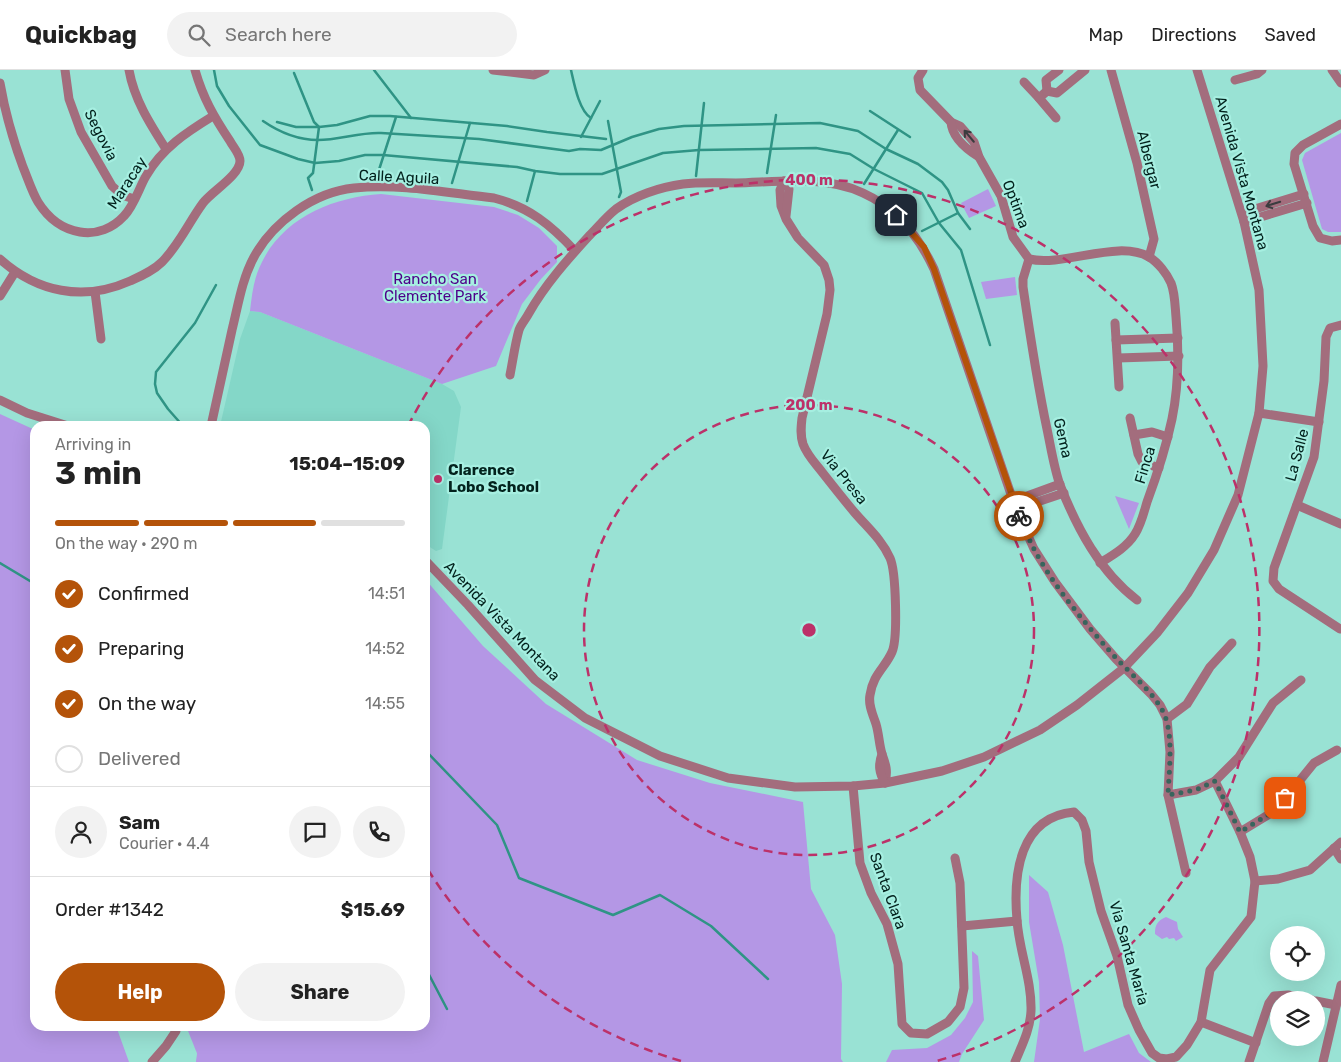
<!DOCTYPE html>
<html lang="en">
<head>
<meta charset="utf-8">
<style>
	:root { --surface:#fff; --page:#f2f2f2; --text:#222; --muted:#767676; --line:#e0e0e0; --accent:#b45309 }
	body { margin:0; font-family:Rubik,sans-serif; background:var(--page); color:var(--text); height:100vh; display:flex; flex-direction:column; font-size:19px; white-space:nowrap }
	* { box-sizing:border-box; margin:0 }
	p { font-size:16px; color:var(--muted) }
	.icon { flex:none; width:28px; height:28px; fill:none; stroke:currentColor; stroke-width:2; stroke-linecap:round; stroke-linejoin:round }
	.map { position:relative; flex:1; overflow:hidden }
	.panel { position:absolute; left:30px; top:351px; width:400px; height:610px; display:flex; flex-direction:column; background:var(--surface); border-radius:15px; box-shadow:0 5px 20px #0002 }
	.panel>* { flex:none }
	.buttons { position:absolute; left:1270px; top:856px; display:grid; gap:10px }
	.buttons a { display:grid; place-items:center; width:55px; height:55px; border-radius:50%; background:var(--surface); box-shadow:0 5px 20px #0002; font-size:25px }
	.pin { position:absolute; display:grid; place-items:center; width:42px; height:42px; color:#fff; margin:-21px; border-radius:10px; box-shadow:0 2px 8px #0006 }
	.courier { position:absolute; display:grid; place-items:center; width:50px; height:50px; margin:-25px; border:4px solid #b45309; border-radius:50%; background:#fff; color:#222; box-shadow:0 1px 6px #0007 }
	.headline em { font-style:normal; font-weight:700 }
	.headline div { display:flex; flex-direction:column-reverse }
	.headline { display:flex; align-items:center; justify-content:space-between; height:85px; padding:0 25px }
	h1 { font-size:32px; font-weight:700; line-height:38px }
	.bar { display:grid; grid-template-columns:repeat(4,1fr); gap:8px 5px; align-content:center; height:60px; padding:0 25px }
	.bar i { height:6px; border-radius:4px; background:var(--line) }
	.bar .on { background:var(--accent) }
	.bar p { grid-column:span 4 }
	.line { display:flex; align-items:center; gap:12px; padding:0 25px; border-top:1px solid var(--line) }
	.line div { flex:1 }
	.round { display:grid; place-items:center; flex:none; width:52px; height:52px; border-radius:26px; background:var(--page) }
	ol { padding:0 25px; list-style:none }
	li { display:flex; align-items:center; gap:15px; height:55px }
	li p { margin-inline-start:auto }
	li .icon { padding:5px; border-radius:50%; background:var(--accent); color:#fff; stroke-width:4 }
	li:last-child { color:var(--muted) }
	li i { width:28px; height:28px; border:2px solid var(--line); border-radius:50% }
	.button { display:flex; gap:10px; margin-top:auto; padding:10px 25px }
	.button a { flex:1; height:58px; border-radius:30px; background:var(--accent); color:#fff; font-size:20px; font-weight:700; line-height:58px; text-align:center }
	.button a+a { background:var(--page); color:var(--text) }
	header { display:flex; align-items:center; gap:30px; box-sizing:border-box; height:70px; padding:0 25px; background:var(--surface); border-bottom:1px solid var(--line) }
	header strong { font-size:24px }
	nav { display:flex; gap:28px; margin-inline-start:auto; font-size:18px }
	.search { width:350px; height:45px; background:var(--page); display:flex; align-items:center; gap:12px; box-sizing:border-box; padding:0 18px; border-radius:28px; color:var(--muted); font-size:19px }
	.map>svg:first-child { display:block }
	.built { fill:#84d7c8 }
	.green { fill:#b497e5 }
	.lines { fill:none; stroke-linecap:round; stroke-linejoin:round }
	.stream { stroke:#2f9485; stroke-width:2.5 }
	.minor { stroke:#a36d7d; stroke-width:9 }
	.oneway { stroke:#3b3c3f }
	.done { stroke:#38655d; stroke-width:5; stroke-dasharray:0 9 }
	.route { stroke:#b45309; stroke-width:6 }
	.ring { fill:none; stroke:#bc3169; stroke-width:2.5; stroke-dasharray:9 6 }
	.poi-dot { fill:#bc3169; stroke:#a6efe1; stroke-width:2 }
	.labels { text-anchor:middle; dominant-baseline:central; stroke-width:4.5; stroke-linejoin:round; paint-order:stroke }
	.street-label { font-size:15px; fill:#03221d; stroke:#a6efe1 }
	.park-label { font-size:15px; fill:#4e008a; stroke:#a6efe1 }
	.poi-label { font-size:15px; font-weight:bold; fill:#03221d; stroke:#a6efe1; text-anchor:start }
	.centre { fill:#bc3169; stroke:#a6efe1; stroke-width:2.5 }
	.ring-label { font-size:15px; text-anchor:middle; font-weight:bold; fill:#bc3169; stroke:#a6efe1; stroke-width:4.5; stroke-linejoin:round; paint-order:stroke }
</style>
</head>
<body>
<header>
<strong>Quickbag</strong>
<div class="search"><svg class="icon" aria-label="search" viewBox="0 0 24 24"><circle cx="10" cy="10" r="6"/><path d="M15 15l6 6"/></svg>Search here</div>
<nav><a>Map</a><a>Directions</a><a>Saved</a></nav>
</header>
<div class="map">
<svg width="1341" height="992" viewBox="0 0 1341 992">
	<rect width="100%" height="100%" fill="#99e2d4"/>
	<polygon class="built" points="250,241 260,242 442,314 454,321 461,337 442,479 436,481 425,474 425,356 220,356 240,269"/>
	<g class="green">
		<polygon points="1341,63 1341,162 1328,162 1322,159 1302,90 1305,83"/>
		<polygon points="988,119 996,136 969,148 961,133"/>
		<path d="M381 124 494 137 518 145 539 158 557 176V192L541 209 522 234 496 296 442 314 260 242 250 241C252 224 254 207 262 192 284 147 334 127 381 124Z"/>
		<polygon points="1015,207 1017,225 986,229 981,212"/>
		<polygon points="0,344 35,360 35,956 116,956 129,992 0,992"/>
		<polygon points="1115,426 1139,433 1129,459"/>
		<path d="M425 509 483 576 546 634 637 690 710 713 803 732 811 819 835 865 842 914 841 989 843 992H196C196 989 197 986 197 983 196 981 187 958 186 956H425Z"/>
		<polygon points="1029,805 1048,822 1063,875 1084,982 1129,964 1139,983 1151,992 1034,992 1040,949 1039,912 1029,852"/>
		<path d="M1166 847 1177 852 1178 859 1183 867 1176 871 1174 868 1169 869 1167 867 1162 869 1155 864C1155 855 1157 851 1166 847Z"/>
		<polygon points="972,881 978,886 984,950 962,984 959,992 886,992 892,980 927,978 951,965 965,948 973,932"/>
	</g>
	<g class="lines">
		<g class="stream">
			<polyline points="214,0 217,16 229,36 260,75 298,89 315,93 339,91 365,85 383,85 517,97 535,101 560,104 602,104 663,83 699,80 816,78 850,84 874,99 922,123 939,153 961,180 990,275"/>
			<polyline points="374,0 411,48"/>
			<path d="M571 0C574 13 579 41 591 48"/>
			<polyline points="294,3 314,52 319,57 313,103 308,108 312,120"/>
			<polyline points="870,41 910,67"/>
			<path d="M263 51C279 62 298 70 318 70 339 70 360 62 381 63L479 69 569 81 580 79 601 80 632 67 659 59 684 56 820 53 858 61 886 79 918 94 942 112 948 120 958 143 970 159"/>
			<polyline points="608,51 621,122 619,127"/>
			<polyline points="277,52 296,57 319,57 337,55 370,46 390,46 507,56 547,62 606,69"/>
			<polyline points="581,67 600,31"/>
			<polyline points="767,103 776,45"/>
			<polyline points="377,106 396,47"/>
			<polyline points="696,106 704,33"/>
			<polyline points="452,113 470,53"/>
			<polyline points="864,114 898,60"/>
			<polyline points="527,131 535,101"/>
			<polyline points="922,161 958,143"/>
			<polyline points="183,356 168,339 157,323 155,314 156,302 195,253 216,215"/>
			<polyline points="0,493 35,514"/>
			<polyline points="425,680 497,755 519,808 613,845 660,825 711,856 768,909"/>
			<polyline points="425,897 447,939"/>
		</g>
		<g class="minor">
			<polyline points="65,0 69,29 81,62 112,116 122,125 134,129"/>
			<path d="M129 0C134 29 150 54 166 79"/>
			<polyline points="493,0 534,5 545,0"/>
			<polyline points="923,0 918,8 920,20 951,52 960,56 974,72 979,87 1001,126 1013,167 1029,189"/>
			<polyline points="1111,0 1137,93 1154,169 1149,187"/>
			<polyline points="1332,0 1341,13"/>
			<polyline points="1235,10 1257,4 1262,0"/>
			<polyline points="1024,12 1039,28 1047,21"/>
			<path d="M0 13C5 42 13 70 23 97 28 109 32 122 38 132 48 148 62 159 80 162 97 165 113 158 124 146 134 136 139 118 146 106 162 78 187 62 213 46"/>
			<polyline points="1047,21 1057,23 1085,0"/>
			<polyline points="1047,21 1046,10 1059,0"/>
			<polyline points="1039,28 1056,48"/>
			<path d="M951 52C952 67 966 79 979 87"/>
			<polyline points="1341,54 1303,75 1295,83 1294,94 1313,156 1320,168 1332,171 1341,170"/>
			<path d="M784 111 780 120 781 136 786 149 798 168 824 195 829 210 830 220 827 244 802 348C801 357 800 365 803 374 807 385 815 393 822 402 833 416 844 430 855 443 868 458 882 470 890 488 896 501 898 569 892 582 885 598 873 604 870 625 868 635 873 645 876 654 879 664 879 674 882 684 886 695 888 701 885 713"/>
			<polyline points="784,111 789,119 786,146"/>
			<polyline points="1242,143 1304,124"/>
			<polyline points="1244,152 1307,133"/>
			<path d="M0 189C37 222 83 232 130 211 141 206 153 201 162 192 179 175 189 152 203 133 211 122 240 105 240 91 240 84 233 77 230 71 214 47 203 28 195 0"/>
			<path d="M1029 189C1065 197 1118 169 1149 187 1158 192 1167 204 1171 213 1175 223 1175 236 1176 247 1179 281 1179 315 1172 349 1166 377 1157 405 1147 432 1144 442 1141 455 1135 464 1127 477 1113 485 1100 493"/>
			<path d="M1029 189 1023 209V217C1030 265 1037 312 1047 359 1051 378 1054 398 1060 415 1077 458 1100 502 1137 530"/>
			<polyline points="95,222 101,269"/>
			<polyline points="0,226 15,202"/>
			<polyline points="1115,253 1119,317"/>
			<polyline points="1116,270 1178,268"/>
			<polyline points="1118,288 1179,286"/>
			<path d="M510 305C513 290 515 274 519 260 521 254 526 249 529 243 545 215 567 190 589 166 598 157 606 147 616 139 634 126 660 117 683 114 700 112 718 113 736 113 777 112 825 105 863 123 896 138 919 167 934 199L1016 439 1034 479 1055 512 1090 559 1116 589 1151 624 1160 635 1167 649 1170 682 1168 725 1186 803"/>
			<polyline points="0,330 27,343 68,356"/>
			<polyline points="1259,343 1319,352"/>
			<polyline points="1130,348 1138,384 1142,392 1159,398"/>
			<path d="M211 356C218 324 225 292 232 260 238 236 242 209 254 187 273 152 314 122 354 118 400 113 448 123 494 128 529 137 551 155 575 181"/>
			<polyline points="1134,365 1152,362 1168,367"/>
			<polyline points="1013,431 1060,414"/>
			<polyline points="1297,435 1341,454"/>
			<polyline points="1016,439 1064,423"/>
			<polyline points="425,490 468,535 535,610 585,648 660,686 728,708 795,717 853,716 885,713 942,701 984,687 1040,660 1077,635 1124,598 1157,563 1188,523 1214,480 1238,425 1259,343 1263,296 1259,220 1244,152 1197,0"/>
			<polyline points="1340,559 1279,519 1273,511 1274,498 1314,387 1324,311 1326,267 1330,258 1341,255"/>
			<polyline points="1167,649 1187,634 1210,597 1232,573"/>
			<path d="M882 684C878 695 879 703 885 713"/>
			<polyline points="853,716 860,793 871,823 887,854 898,894 902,954 911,963 927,964 948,952 960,937 964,918 960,813 955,788"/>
			<polyline points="1168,725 1196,720 1215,711 1239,687 1273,633 1301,610"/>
			<polyline points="1240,762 1276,740 1314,693 1337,680"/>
			<polyline points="1334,778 1341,789"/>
			<polyline points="1255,811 1278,809 1310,800 1341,772"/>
			<polyline points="962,856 1017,851"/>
			<polyline points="1316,931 1336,935"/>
			<polyline points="1201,952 1256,973"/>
			<polyline points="152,992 166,976 176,961"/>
			<path d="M1015 992C1022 975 1030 960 1031 941 1032 910 1019 881 1017 850 1013 805 1019 747 1074 742L1082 750 1086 761 1089 792 1101 841 1117 886 1128 935 1139 960 1152 983 1159 988 1167 989 1176 987 1187 975 1201 952 1210 900 1251 847 1255 811 1250 787 1240 762 1215 711"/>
			<polyline points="1249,992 1269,933 1274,926 1288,925 1312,930"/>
			<polyline points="1323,992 1341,915"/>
		</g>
	</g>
	<defs><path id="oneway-shaft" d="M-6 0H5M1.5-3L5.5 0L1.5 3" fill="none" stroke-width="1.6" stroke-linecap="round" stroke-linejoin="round" transform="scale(1.25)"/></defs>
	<g class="oneway">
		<use href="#oneway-shaft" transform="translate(969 66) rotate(-130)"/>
		<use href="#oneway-shaft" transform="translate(1273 134) rotate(163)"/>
	</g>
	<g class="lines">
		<path class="done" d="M1019 446C1023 456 1028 467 1033 477 1050 511 1083 551 1108 579 1124 599 1159 625 1166 649 1173 671 1169 702 1168 725L1196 720 1215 711 1240 762 1276 740 1285 728"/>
		<polyline class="route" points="896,145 924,177 934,199 1019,446"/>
	</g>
	<g class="ring">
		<circle cx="809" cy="560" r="225"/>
		<path d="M681 991A450 450 0 0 1 425 795M408 356A450 450 0 1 1 937 991"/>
	</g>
	<circle class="poi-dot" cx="438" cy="409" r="5"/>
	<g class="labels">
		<g class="street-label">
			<text transform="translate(101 65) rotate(63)">Segovia</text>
			<text transform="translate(1149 90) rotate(76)">Albergar</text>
			<text transform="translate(1242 103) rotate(74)">Avenida Vista Montana</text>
			<text transform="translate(399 107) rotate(3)">Calle Aguila</text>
			<text transform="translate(127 113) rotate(-57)">Maracay</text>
			<text transform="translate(1016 134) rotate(69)">Optima</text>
			<text transform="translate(1063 368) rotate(77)">Gema</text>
			<text transform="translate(1297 385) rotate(-75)">La Salle</text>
			<text transform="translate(1145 395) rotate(-73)">Finca</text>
			<text transform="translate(844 407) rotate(51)">Via Presa</text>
			<text transform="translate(502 551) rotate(46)">Avenida Vista Montana</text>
			<text transform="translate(888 821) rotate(70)">Santa Clara</text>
			<text transform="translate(1129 883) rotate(74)">Via Santa Maria</text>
		</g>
		<g class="park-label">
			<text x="435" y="209">Rancho San<tspan x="435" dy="17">Clemente Park</tspan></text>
		</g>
		<g class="poi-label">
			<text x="448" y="400">Clarence<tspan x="448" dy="17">Lobo School</tspan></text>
		</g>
	</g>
	<circle cx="809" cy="560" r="8" class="centre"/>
	<g class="ring-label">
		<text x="809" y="115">400 m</text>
		<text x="809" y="340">200 m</text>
	</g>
</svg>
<div class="buttons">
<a><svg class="icon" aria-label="locate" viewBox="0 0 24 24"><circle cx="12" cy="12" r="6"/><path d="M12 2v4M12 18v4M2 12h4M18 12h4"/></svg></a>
<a><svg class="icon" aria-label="layers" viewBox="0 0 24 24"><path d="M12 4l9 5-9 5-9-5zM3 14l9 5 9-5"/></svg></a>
</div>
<div class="pin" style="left:1285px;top:728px;background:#ea580c"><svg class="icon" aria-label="bag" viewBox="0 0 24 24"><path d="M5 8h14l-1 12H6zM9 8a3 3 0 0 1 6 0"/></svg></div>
<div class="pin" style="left:896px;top:145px;background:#1f2937"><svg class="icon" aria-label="home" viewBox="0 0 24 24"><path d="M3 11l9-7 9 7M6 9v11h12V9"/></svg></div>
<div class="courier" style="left:1019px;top:446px"><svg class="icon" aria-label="bike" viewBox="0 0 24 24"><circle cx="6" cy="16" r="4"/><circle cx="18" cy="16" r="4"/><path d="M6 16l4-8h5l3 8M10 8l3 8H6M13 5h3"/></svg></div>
<section class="panel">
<div class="headline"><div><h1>3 min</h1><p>Arriving in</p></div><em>15:04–15:09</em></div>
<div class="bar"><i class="on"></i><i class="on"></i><i class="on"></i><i></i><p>On the way · 290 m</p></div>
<ol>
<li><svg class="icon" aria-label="check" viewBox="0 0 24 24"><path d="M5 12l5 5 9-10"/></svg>Confirmed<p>14:51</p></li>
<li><svg class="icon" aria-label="check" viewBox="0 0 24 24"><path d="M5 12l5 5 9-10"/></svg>Preparing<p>14:52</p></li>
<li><svg class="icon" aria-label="check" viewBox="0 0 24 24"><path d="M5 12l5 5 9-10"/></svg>On the way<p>14:55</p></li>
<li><i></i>Delivered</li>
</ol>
<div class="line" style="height:90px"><a class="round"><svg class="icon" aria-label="person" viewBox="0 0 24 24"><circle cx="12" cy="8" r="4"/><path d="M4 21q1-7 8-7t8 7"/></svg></a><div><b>Sam</b><p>Courier · 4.4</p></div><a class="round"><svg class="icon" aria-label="chat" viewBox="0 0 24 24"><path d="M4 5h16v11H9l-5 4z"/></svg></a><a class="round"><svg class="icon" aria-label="phone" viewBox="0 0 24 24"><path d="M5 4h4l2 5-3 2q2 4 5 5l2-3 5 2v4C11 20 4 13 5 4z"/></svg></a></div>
<div class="line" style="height:65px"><div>Order #1342</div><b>$15.69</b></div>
<div class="button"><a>Help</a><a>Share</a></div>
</section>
</div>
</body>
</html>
